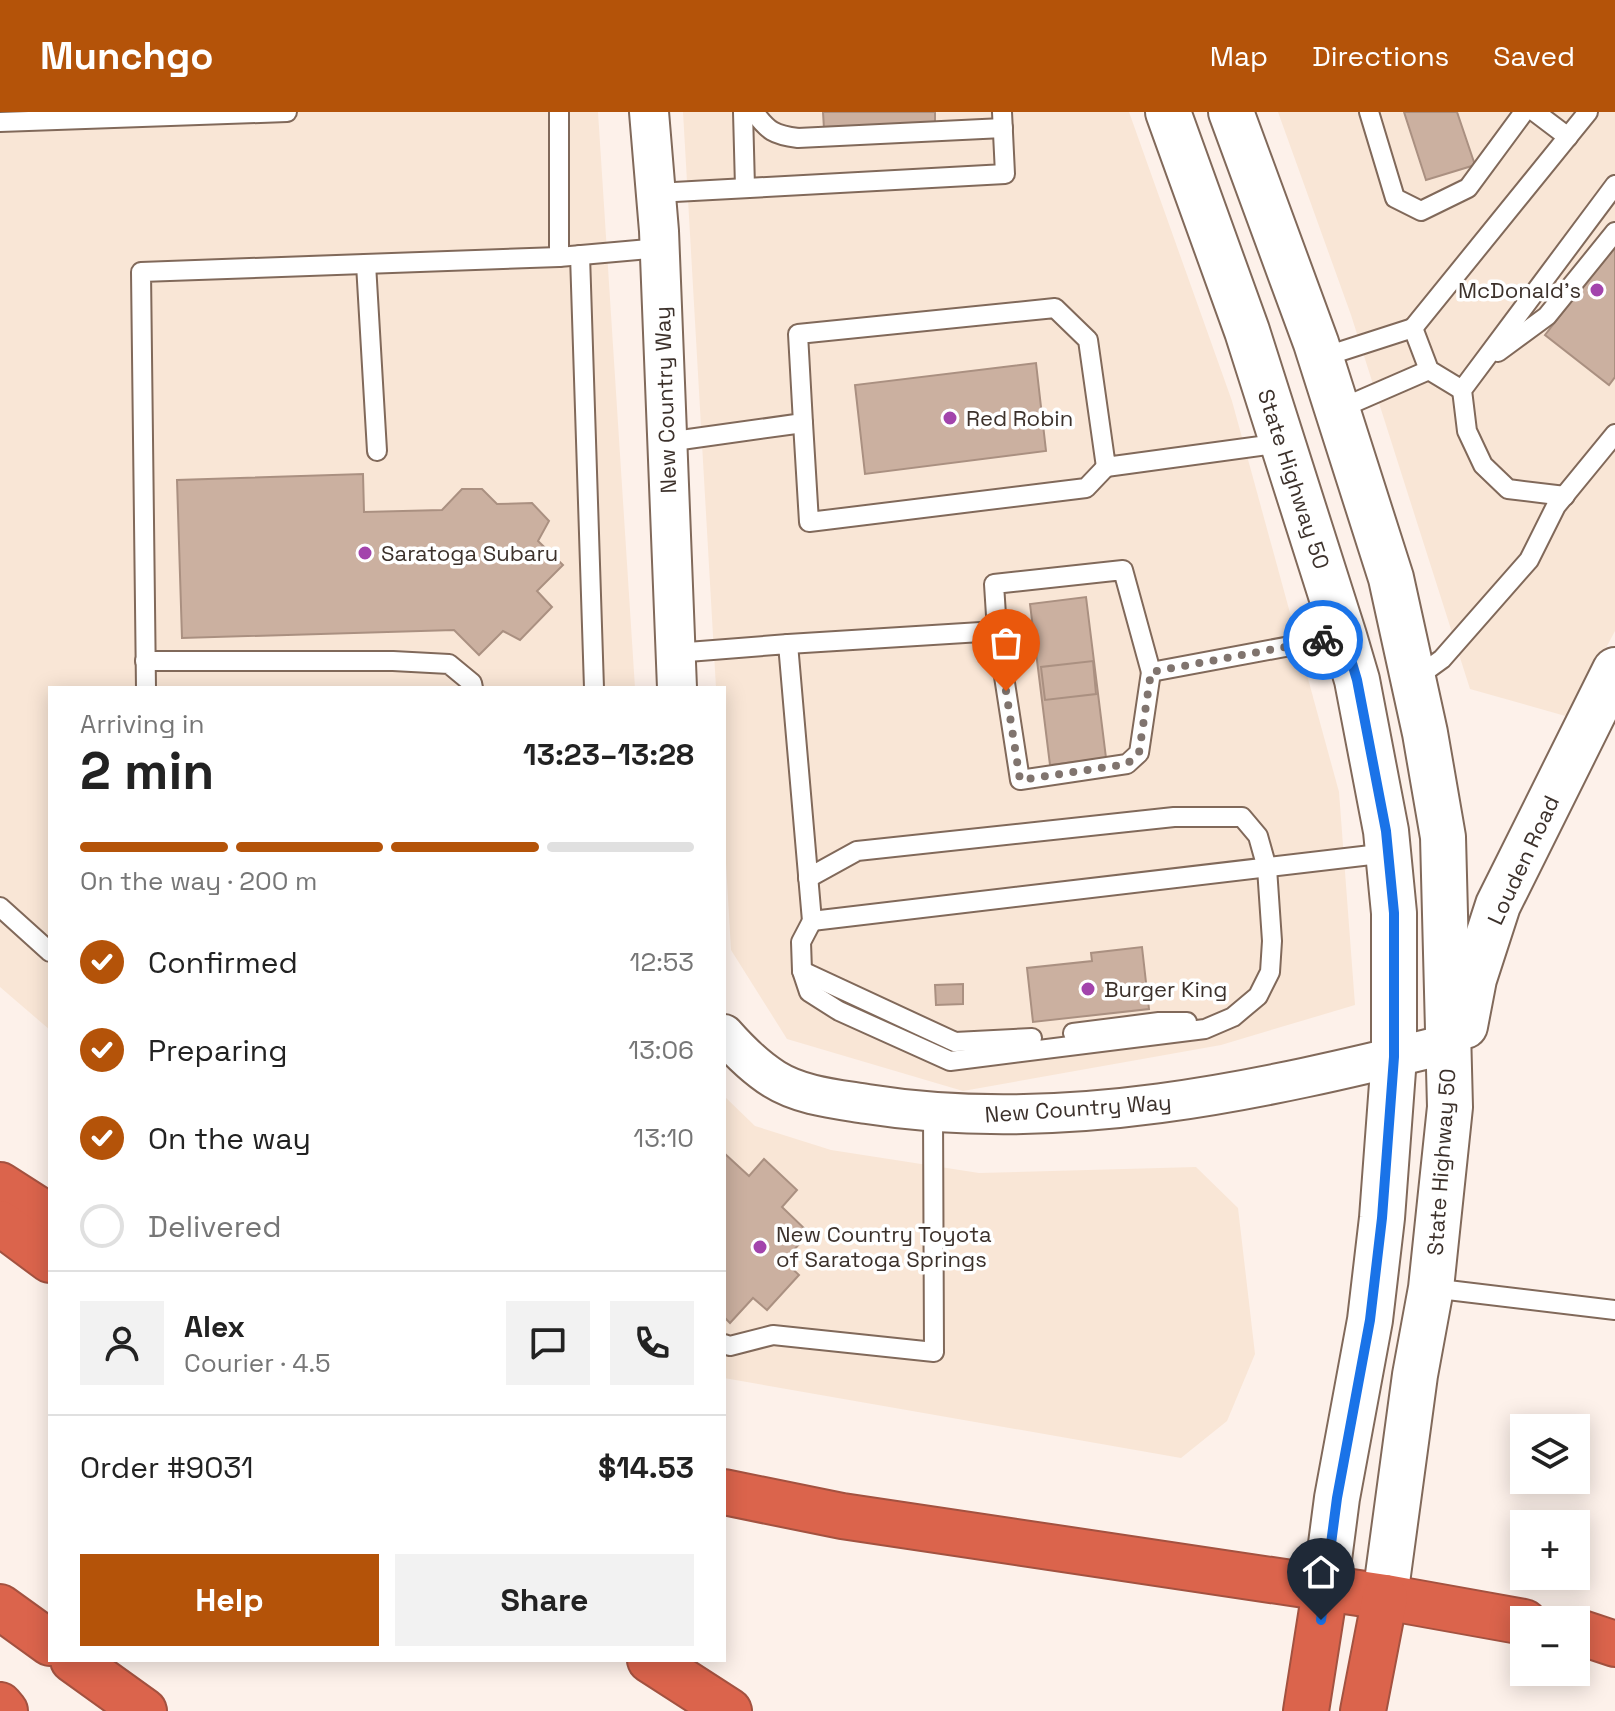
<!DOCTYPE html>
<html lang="en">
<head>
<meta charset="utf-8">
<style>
	:root { --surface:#fff; --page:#f2f2f2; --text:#222; --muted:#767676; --line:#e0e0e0; --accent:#b45309 }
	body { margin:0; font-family:"Space Grotesk",sans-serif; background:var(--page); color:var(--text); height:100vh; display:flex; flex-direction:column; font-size:30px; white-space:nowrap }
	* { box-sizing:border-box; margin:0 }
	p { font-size:26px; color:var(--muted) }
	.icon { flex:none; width:44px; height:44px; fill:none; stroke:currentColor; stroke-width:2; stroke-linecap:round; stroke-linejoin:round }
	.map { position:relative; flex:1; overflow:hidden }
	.drawer { position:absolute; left:48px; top:574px; width:678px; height:976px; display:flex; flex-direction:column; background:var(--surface); border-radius:0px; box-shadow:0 4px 20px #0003 }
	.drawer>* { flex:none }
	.controls { position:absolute; left:1510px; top:1302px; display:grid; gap:16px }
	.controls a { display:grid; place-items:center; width:80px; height:80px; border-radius:0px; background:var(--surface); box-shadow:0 4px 20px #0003; font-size:40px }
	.pin { position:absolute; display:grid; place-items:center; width:68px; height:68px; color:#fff; margin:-82px -34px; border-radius:50% 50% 50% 0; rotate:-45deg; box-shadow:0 0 8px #0007 }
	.pin .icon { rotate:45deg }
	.courier { position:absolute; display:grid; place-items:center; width:80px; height:80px; margin:-40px; border:6px solid #1a73e8; border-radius:50%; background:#fff; color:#222; box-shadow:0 2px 10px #0007 }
	.headline em { font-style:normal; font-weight:700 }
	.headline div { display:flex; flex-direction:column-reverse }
	.headline { display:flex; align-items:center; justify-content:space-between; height:136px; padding:0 32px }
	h1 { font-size:52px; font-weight:700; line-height:60px }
	.bar { display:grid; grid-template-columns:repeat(4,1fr); gap:12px 8px; align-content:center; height:96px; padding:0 32px }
	.bar i { height:10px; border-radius:6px; background:var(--line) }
	.bar .active { background:var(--accent) }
	.bar p { grid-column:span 4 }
	.line { display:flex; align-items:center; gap:20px; padding:0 32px; border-top:2px solid var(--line) }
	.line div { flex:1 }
	.round { display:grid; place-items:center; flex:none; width:84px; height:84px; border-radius:0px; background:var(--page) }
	ol { padding:0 32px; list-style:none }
	li { display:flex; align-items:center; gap:24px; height:88px }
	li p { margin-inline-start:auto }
	li .icon { padding:8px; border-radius:50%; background:var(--accent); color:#fff; stroke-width:4 }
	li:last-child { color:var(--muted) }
	li i { width:44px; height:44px; border:4px solid var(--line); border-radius:50% }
	.action { display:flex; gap:16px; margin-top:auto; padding:16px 32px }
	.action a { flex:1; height:92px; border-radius:0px; background:var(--accent); color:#fff; font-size:32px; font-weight:700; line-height:92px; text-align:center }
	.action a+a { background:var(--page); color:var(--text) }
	header { display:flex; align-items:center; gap:48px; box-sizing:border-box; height:112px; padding:0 40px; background:var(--accent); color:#fff }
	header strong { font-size:38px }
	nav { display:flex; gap:44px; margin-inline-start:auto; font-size:28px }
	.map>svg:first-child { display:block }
	.commercial { fill:#f9e6d6 }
	.building { fill:#cbb0a0; stroke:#aa9081; stroke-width:2 }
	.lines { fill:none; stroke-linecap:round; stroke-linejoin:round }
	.lane-casing { stroke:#81695a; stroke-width:22 }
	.street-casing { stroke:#81695a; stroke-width:42 }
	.secondary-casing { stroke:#81695a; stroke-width:48 }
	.highway-casing { stroke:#a35240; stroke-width:48 }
	.lane { stroke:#fff; stroke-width:18 }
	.street { stroke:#fff; stroke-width:38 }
	.secondary { stroke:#fff; stroke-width:44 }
	.highway { stroke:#db644c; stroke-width:44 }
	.done { stroke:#80746e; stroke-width:8; stroke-dasharray:0 14.4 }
	.route { stroke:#1a73e8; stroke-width:10 }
	.poi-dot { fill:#a344ac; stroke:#fff; stroke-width:3 }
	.labels { text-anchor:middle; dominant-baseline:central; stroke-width:7; stroke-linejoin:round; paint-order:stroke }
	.poi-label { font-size:22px; fill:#3c312b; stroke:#fff; text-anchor:start }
	.street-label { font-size:22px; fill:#3c312b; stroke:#fff }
</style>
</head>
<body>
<header>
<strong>Munchgo</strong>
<nav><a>Map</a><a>Directions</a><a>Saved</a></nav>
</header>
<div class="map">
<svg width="1615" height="1599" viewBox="0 0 1615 1599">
	<rect width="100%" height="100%" fill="#fdf1ea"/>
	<g class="commercial">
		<polygon points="0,0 598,0 635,576 50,576 50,918 0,875"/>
		<polygon points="683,0 1129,0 1232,289 1339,680 1355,893 1221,933 963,979 787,927 731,838 724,717 724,576 716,576"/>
		<polygon points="1278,0 1615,0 1615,519 1569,605 1470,577 1351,203"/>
		<polygon points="724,984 755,1014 831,1038 979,1061 1196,1055 1238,1096 1255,1242 1227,1309 1181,1346 724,1266"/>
	</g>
	<g class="building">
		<polygon points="823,0 935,0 935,12 824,17"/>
		<polygon points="1404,0 1457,0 1475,53 1426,68"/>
		<polygon points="1615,133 1615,265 1609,273 1545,223"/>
		<polygon points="1036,251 1046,339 865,362 855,273"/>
		<polygon points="363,362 364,400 442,398 462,377 482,377 497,392 532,391 549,409 538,429 563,453 537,479 552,495 520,528 503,519 479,543 454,518 182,526 177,368"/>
		<polygon points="1086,485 1106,646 1050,653 1030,492"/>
		<polygon points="1093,549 1096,582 1045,588 1041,555"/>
		<polygon points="1142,835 1149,897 1033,910 1027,856 1092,849 1091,841"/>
		<polygon points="963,872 963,892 936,893 935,873"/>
		<polygon points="724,1041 749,1064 764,1047 797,1078 782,1095 809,1121 784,1149 799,1163 767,1198 753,1186 730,1211 724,1205"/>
	</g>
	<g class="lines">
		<g class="lane-casing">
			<g id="lane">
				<polyline points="559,0 559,145 660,136"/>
				<polyline points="743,0 745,75"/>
				<path d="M754 0C768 19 774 23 798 26L1003 16"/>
				<polyline points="1369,0 1395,86 1421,99 1468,76 1524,0"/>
				<polyline points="1535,0 1568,25"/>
				<polyline points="0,10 287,0"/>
				<polyline points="656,81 1005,62 1002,0"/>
				<polyline points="580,143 594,576"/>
				<polyline points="366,152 377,339"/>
				<polyline points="1413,216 1588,0"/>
				<polyline points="1498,240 1547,204 1615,120"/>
				<polyline points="1320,246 1413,216 1429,258 1462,278"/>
				<polyline points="1337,298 1429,258"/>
				<polyline points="803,311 809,410 1086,376 1106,355"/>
				<polyline points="667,330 803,311 798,222 1055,196 1088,228 1106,355 1282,331"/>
				<polyline points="1565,384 1508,377 1483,353 1467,319 1462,278 1615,73"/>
				<polyline points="997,519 1020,668 1127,652 1139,641 1151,560"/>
				<polyline points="788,532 997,519 994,472 1123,458 1151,560 1344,524"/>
				<polyline points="675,541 788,532 812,809 1388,741"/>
				<polyline points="145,549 393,549 449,552 472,571 473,576"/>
				<polyline points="1413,568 1442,547 1529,448 1556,394 1615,322"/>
				<polyline points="146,576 141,160 559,145"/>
				<polyline points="808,766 857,739 1174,705 1242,705 1258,724 1267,756 1272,829 1270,860 1258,884 1233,905 1205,917 950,949 839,899 809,880 802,859 801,830 812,809"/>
				<polyline points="0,795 50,840"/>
				<polyline points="802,859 955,930 1032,926"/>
				<polyline points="1073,921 1159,910 1187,910"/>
				<polyline points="1431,1176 1615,1198"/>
				<polyline points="724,1232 730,1234 773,1223 934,1240 933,1000"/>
			</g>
		</g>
		<g class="street-casing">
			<g id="street">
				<polyline points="649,0 659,119 677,576"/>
				<path d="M724 922C739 939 755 955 774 967 801 984 836 987 867 992 1062 1023 1259 979 1448 932"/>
			</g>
		</g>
		<g class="secondary-casing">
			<g id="secondary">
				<polyline points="1168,0 1247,219 1344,524 1357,568 1386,719 1394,801 1394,945 1382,1106 1370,1208 1337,1386 1325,1478"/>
				<polyline points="1231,0 1316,231 1391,466 1425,621 1443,725 1450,995 1431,1176 1415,1263 1385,1485"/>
				<polyline points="1465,914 1474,867 1498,793 1615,558"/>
			</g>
		</g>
		<g class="highway-casing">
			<g id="highway">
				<polyline points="0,1073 50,1105"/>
				<polyline points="0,1111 50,1148"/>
				<polyline points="724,1380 842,1404 1385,1485 1524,1510"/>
				<polyline points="0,1495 50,1531"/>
				<polyline points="1576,1519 1615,1532"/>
				<polyline points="73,1548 144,1599"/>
				<polyline points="650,1548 729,1599"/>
				<polyline points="0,1593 5,1599"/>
				<polyline points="1306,1599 1325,1478"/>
				<polyline points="1363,1599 1385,1485"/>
			</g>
		</g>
		<use href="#lane" class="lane"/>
		<use href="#street" class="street"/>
		<use href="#secondary" class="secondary"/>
		<use href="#highway" class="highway"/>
	</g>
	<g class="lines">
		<polyline class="done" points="1006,579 1020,668 1127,652 1139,641 1151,560 1323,528"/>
		<polyline class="route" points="1321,1508 1337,1386 1370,1208 1382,1106 1394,945 1394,801 1386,719 1357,568 1344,524 1323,528"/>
	</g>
	<g class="poi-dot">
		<circle cx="1597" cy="178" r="8"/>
		<circle cx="950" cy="306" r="8"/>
		<circle cx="365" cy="441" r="8"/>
		<circle cx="1088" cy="877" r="8"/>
		<circle cx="760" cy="1135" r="8"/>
	</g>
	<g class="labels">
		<g class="poi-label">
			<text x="1581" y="178" text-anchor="end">McDonald's</text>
			<text x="966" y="306">Red Robin</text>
			<text x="381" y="441">Saratoga Subaru</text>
			<text x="1104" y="877">Burger King</text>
			<text x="776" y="1122">New Country Toyota<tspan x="776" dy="25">of Saratoga Springs</tspan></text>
		</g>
		<g class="street-label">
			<text transform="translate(665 288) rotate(-92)">New Country Way</text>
			<text transform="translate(1294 367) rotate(72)">State Highway 50</text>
			<text transform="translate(1523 748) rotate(-65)">Louden Road</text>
			<text transform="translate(1078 996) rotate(-4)">New Country Way</text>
			<text transform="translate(1441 1050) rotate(-86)">State Highway 50</text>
		</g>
	</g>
</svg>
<div class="controls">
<a><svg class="icon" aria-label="layers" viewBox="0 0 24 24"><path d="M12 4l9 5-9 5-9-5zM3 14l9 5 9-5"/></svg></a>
<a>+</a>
<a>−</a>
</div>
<div class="pin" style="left:1006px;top:579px;background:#ea580c"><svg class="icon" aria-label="bag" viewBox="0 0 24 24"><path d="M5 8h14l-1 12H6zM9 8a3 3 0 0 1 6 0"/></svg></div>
<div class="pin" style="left:1321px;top:1508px;background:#1f2937"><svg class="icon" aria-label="home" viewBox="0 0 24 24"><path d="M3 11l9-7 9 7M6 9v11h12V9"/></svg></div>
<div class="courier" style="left:1323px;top:528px"><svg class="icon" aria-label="bike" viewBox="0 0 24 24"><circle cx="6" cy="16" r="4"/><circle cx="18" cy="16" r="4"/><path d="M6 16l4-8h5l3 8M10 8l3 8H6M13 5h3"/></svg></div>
<section class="drawer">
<div class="headline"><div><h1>2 min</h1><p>Arriving in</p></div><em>13:23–13:28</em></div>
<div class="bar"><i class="active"></i><i class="active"></i><i class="active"></i><i></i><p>On the way · 200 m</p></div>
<ol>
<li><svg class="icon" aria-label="check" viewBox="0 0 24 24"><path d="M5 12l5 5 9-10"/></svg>Confirmed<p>12:53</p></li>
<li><svg class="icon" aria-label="check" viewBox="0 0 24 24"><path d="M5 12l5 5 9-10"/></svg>Preparing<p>13:06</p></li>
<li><svg class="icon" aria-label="check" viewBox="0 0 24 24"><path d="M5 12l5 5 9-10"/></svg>On the way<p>13:10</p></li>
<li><i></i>Delivered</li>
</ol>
<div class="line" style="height:144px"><a class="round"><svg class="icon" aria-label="person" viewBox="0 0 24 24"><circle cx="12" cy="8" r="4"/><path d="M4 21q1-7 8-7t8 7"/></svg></a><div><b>Alex</b><p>Courier · 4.5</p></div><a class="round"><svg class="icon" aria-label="chat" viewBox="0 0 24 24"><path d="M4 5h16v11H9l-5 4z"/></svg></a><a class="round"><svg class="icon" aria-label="phone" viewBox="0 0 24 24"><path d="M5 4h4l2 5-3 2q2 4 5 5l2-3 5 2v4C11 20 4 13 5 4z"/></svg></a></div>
<div class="line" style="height:104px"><div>Order #9031</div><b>$14.53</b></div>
<div class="action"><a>Help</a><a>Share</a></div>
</section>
</div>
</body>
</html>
